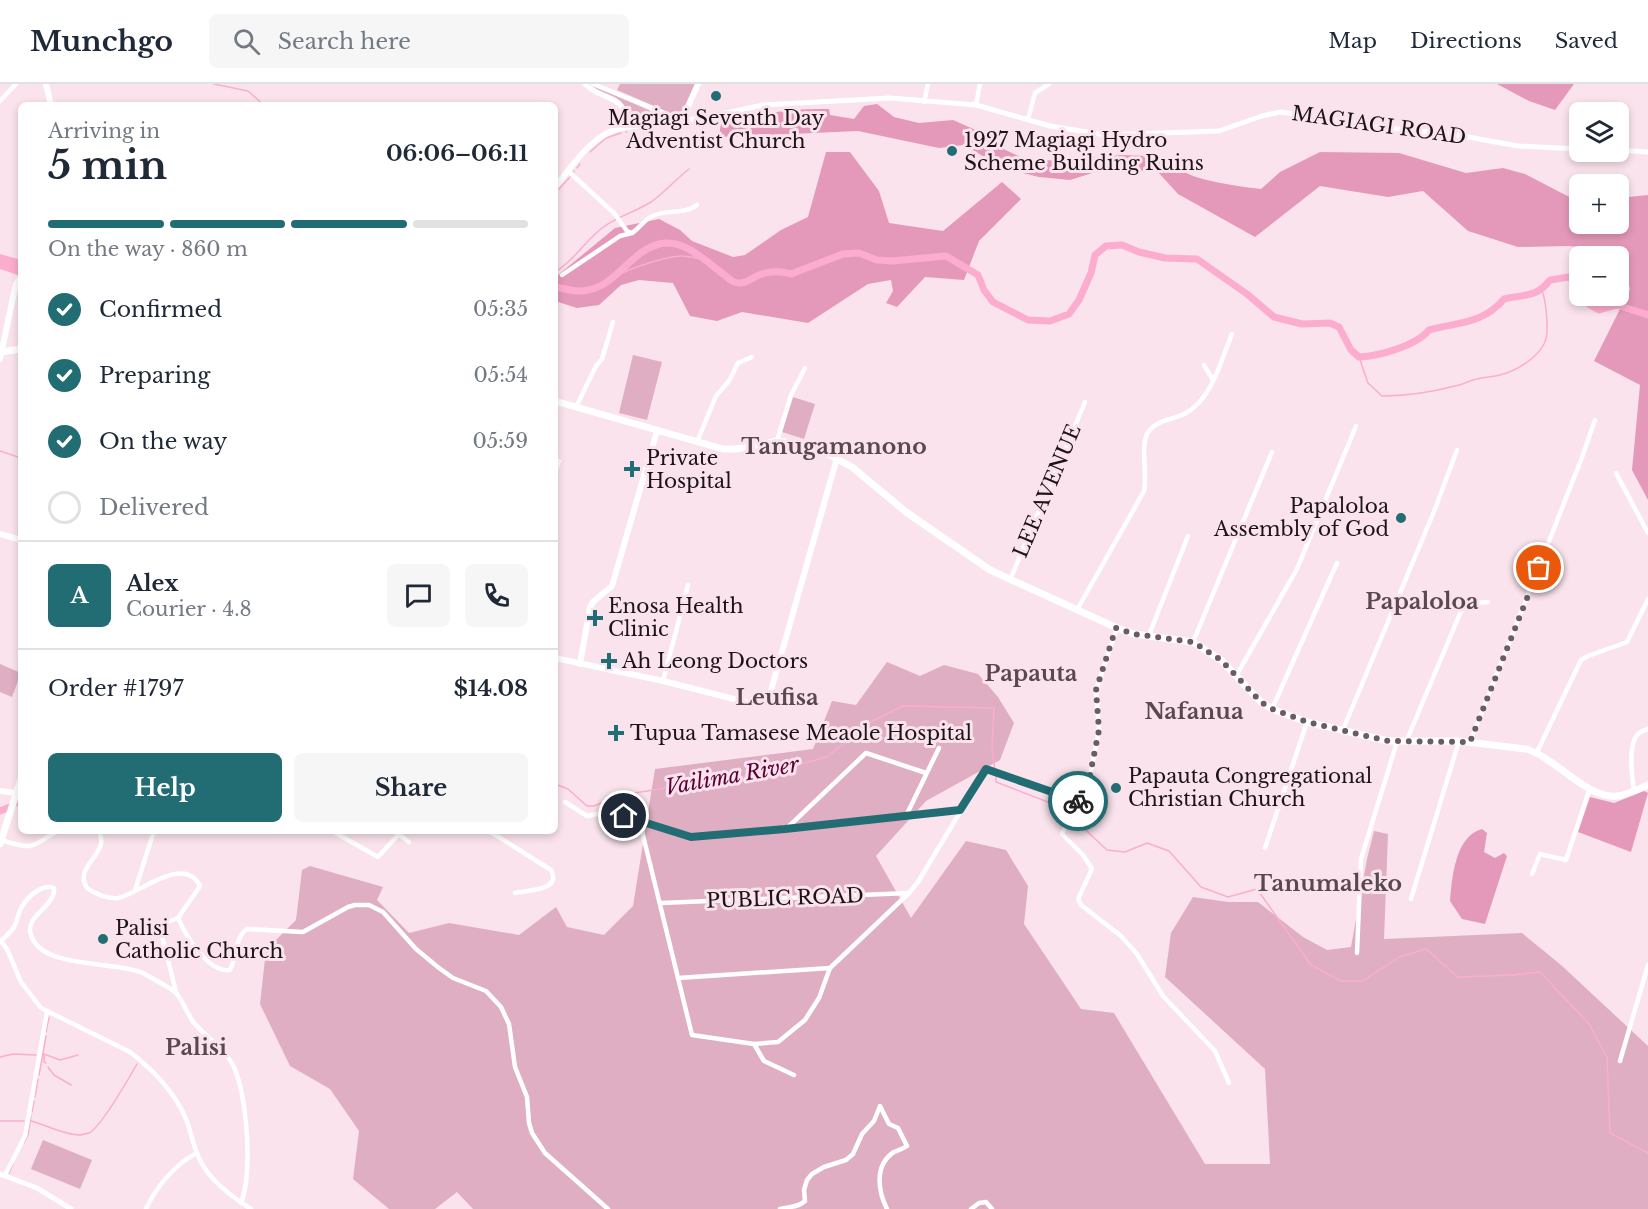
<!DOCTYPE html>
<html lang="en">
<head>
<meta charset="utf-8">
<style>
	:root { --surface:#fff; --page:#f6f6f7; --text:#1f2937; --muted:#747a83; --line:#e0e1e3; --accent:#226d73 }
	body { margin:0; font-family:"Libre Baskerville",serif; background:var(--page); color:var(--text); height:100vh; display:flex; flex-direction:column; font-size:22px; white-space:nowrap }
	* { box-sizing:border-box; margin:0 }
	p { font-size:20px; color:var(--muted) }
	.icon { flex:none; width:33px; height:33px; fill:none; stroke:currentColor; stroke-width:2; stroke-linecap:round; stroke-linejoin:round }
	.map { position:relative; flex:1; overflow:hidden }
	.details { position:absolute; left:18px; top:18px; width:540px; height:732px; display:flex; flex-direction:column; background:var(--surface); border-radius:9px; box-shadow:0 3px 9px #0003 }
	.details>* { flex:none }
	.controls { position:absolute; left:1569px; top:18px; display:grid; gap:12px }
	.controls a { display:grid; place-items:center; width:60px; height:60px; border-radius:9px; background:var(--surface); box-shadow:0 3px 9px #0003; font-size:30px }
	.pin { position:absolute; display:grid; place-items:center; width:51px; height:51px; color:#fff; margin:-26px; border:3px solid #fff; border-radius:50%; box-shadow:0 2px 6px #0007 }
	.courier { position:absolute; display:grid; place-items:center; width:60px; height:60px; margin:-30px; border:4px solid #226d73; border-radius:50%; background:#fff; color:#222; box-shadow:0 2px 8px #0007 }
	.summary em { font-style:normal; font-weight:700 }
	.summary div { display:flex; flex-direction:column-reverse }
	.summary { display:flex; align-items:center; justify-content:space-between; height:102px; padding:0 30px }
	h1 { font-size:39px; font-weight:700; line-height:45px }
	.bar { display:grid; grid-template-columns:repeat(4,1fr); gap:9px 6px; align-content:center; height:72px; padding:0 30px }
	.bar i { height:8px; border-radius:4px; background:var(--line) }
	.bar .selected { background:var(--accent) }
	.bar p { grid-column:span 4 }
	.line { display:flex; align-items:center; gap:15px; padding:0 30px; border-top:2px solid var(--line) }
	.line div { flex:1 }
	.round { display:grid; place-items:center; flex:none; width:63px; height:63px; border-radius:9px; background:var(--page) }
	ol { padding:0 30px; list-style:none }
	li { display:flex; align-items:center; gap:18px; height:66px }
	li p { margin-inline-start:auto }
	li .icon { padding:6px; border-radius:50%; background:var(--accent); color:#fff; stroke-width:4 }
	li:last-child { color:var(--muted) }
	li i { width:33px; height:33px; border:3px solid var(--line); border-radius:50% }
	.action { display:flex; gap:12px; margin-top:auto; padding:12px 30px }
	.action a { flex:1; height:69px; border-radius:9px; background:var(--accent); color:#fff; font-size:24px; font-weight:700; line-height:69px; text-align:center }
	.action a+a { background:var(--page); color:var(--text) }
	header { display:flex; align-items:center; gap:36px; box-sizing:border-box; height:84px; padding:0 30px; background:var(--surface); border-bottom:2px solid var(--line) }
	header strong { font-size:28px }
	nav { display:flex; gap:33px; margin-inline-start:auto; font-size:21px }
	.search { width:420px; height:54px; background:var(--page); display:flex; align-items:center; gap:15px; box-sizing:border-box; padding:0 21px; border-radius:9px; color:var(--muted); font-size:22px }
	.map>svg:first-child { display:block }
	.green { fill:#dfaec2 }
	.forest { fill:#e599ba }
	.water { fill:#fcadcf }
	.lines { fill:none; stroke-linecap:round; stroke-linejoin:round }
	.stream { stroke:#fcadcf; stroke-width:1.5 }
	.river { stroke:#fcadcf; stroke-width:7 }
	.minor { stroke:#fff; stroke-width:4.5 }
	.tertiary { stroke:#fff; stroke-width:5 }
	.secondary { stroke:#fff; stroke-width:6 }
	.primary { stroke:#fff; stroke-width:7 }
	.done { stroke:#6a5c62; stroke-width:6; stroke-dasharray:0 10.8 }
	.route { stroke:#226d73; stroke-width:8 }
	.poi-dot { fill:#226d73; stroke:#fae3ec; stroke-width:2 }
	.labels { text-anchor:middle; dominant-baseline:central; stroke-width:6; stroke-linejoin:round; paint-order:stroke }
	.poi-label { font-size:20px; fill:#1c1417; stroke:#fae3ec; text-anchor:start }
	.street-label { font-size:20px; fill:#1c1417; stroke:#fae3ec }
	.water-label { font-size:21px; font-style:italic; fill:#5b0036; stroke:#fae3ec }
	.quarter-label { font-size:22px; font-weight:bold; fill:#5a484f; stroke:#fae3ec }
</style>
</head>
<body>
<header>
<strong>Munchgo</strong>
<div class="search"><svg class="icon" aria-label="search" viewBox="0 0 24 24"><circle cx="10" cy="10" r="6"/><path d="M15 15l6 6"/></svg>Search here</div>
<nav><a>Map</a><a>Directions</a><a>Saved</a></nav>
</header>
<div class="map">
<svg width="1648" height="1125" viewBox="0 0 1648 1125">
	<rect width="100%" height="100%" fill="#fae3ec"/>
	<g class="green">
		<polygon points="620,0 696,0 686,25 675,31 617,6"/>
		<path d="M591 1 669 35V36L629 38C625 8 610 15 591 1Z"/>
		<polygon points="633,271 662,278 647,336 619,329"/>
		<polygon points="793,313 815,320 804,355 782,348"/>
		<polygon points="887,578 920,592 944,581 978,590 998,613 1014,639 1000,676 926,717 876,772 911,834 966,757 1006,766 1028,802 1024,840 1081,925 1114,929 1205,1080 1270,1080 1265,985 1165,893 1171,849 1193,813 1228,818 1258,818 1303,853 1327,866 1351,863 1367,775 1374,747 1388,750 1384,855 1522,849 1561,881 1648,962 1648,1125 473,1125 457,1108 435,1125 389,1125 353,1095 359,1047 330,1005 290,982 260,920 266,866 296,836 302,786 310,782 383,803 377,816 409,849 449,839 519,851 556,823 567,843 604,851 633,822 655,685 813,665 832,617 856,621"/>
		<polygon points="0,580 21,589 12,613 0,608"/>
		<polygon points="43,1056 92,1076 80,1105 31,1085"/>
	</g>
	<g class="forest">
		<polygon points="1497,0 1574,0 1555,26 1529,17"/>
		<path d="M877 20 894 33 919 39 953 36 978 47 999 63 1023 74 1058 77 1122 71 1170 73C1176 76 1178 83 1183 87 1197 97 1243 103 1261 105L1280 88 1320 68 1399 69 1466 89 1503 84 1525 90 1579 118 1580 140H1618L1619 114 1648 111V416L1632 386 1640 301 1594 277 1630 205 1620 166 1568 162 1518 163 1468 147 1423 107 1388 113 1320 102 1255 153 1178 110 1157 87 1102 86 1070 96 1039 93 1003 84 964 61 939 64 858 47 719 53 721 38C757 30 792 24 829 25L830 31 854 35 864 22Z"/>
		<polygon points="826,68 850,68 879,107 889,139 943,147 1002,98 1021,115 979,157 964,196 925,193 897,223 886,219 893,207 891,196 868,200 808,239 742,228 717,237 690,232 673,199 639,196 621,201 599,221 577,224 555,217 555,190 558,191 615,144 659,135 680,146 692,157 733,173 745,171 781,146 808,133"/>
		<polygon points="1644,707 1648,709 1631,768 1578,748 1590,713 1614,719"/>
		<path d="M1482 745 1487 749 1484 768 1495 774 1504 769 1507 772 1485 840 1462 835 1450 817C1452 794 1455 752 1482 745Z"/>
	</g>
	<polygon class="water" points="0,170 21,176 21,192 0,185"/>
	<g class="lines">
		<g class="stream">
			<polyline points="214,0 248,7 264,21"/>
			<polyline points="626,48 627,48"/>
			<polyline points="590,68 606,54 621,49"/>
			<polyline points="577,84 580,80"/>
			<polyline points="574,88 574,87"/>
			<polyline points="559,105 570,93"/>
			<polyline points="555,110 557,108"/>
			<path d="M555 188C574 177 585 157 602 144 616 133 635 128 651 118 664 109 676 95 689 85"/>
			<path d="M614 193C628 185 666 172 682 172 690 172 698 175 705 176"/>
			<path d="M1359 273 1368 299 1382 312C1406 312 1432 308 1455 302 1463 301 1470 296 1477 295 1484 293 1492 293 1500 291 1516 287 1536 275 1544 260 1550 249 1546 218 1542 206"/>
			<polyline points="0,367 21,374"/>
			<polyline points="996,691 996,698 1061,723 1107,766 1125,768 1147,759 1169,767 1201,803 1228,813 1257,805 1311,881 1341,897 1363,897 1399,873 1426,865 1458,893 1514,891 1540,888 1589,940 1607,973 1610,1049 1648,1069"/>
			<polyline points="555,700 568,705 587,722 594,722 621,711 766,689 827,673 871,638 903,622 994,624 992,664 995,687"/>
			<polyline points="46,948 49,933"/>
			<polyline points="44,970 60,976 78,971"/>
			<polyline points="44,970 44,978 46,979"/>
			<polyline points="0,973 13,970 36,971"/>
			<polyline points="48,983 54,991 71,1001"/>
			<polyline points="39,991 46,952"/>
			<polyline points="35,1013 38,995"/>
			<polyline points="32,1028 34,1017"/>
			<polyline points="0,1037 24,1037"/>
			<path d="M31 1037C47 1041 63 1051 80 1051 81 1051 89 1049 89 1049 101 1043 129 994 137 980"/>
			<polyline points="24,1059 28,1051 31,1032"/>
			<polyline points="9,1089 13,1080"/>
		</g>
		<g class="river">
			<path d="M555 203C564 204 574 208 582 207 615 205 629 168 659 160 683 154 706 177 723 190 726 192 731 197 734 198 745 202 751 194 759 191 769 187 781 187 791 190L843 170 859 169 877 176 892 177 946 172 978 191 984 206 993 218 1028 236 1050 237 1069 230 1079 216 1091 189 1095 171 1106 162 1122 161 1139 168 1165 174 1197 175 1247 210 1274 233 1302 240 1330 239 1339 243 1351 266 1359 273C1379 272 1416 262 1429 246 1459 238 1483 240 1504 215 1525 210 1536 214 1550 196L1569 193 1580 202"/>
			<polyline points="1586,212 1590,221 1599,226 1617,221 1648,231"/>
			<polyline points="0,727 10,723 21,715"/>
		</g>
		<g class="minor">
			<polyline points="593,0 679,35"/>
			<polyline points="0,17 16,0"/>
			<polyline points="924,18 928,0"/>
			<polyline points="976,21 980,0"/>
			<polyline points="1028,35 1035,9 1049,0"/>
			<path d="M568 87 614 129 627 147 632 149C640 144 644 135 655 131 668 126 686 130 697 121"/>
			<polyline points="562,191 620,152 632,149"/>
			<polyline points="1204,281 1213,296"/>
			<polyline points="576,323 596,282 602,275 613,238"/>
			<polyline points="777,357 791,311 805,284"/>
			<polyline points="697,358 716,312 729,297 738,279 752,273"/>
			<polyline points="555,388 559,377"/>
			<polyline points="1616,389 1648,449"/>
			<polyline points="1010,496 1085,318"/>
			<path d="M1077 526 1144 407C1148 390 1139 359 1149 347 1158 335 1174 336 1186 329 1212 315 1221 276 1232 250"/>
			<polyline points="1117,544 1096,606 1099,646 1090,691 1082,718 1076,728 1070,733 1062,750 1083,771 1092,785 1078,815 1081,821 1121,852 1137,870 1163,912 1215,967 1229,999"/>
			<polyline points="1149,551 1188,452"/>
			<polyline points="1193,558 1272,368"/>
			<polyline points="1236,592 1297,485 1356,342"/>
			<polyline points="663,597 688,501"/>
			<polyline points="1272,625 1337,479"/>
			<polyline points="1342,648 1435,425 1457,366"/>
			<polyline points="1406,658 1464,520 1488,518"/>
			<polyline points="1470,658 1581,376 1595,336"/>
			<polyline points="1537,668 1581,576 1588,572 1627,558 1648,515"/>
			<path d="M1634 707C1632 693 1627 659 1639 649 1642 647 1645 646 1648 645"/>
			<path d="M565 718 587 732C595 731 604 727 611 728 639 732 664 748 691 753L785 745 960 726"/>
			<polyline points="906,732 939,664"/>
			<polyline points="639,735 692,951 754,960 778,958 805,936 819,914 830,884 909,809 918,798 986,685 1082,718"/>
			<polyline points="786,745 866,669 926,689"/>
			<path d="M98 747C113 768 72 782 87 804 95 810 107 815 118 814 138 811 184 769 200 802L178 834"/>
			<polyline points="332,747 378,773 398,751"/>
			<polyline points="394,747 409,758"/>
			<path d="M489 747 551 786C562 807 528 806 515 809"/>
			<path d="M1 756C32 766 30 764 57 747"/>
			<polyline points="1265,764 1307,638"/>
			<polyline points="1532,790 1540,770 1566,776 1590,704"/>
			<polyline points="135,806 154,747"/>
			<polyline points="1411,815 1459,657"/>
			<polyline points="661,819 909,809"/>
			<path d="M0 856 7 865 21 898 41 924 130 968C152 985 175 1009 186 1035 191 1047 193 1062 199 1074 209 1096 231 1112 251 1125"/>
			<path d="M1 857C6 852 11 848 14 843 18 836 18 827 23 821 29 811 43 800 54 804 56 823 24 831 31 851 42 886 114 876 143 889 148 892 172 905 175 908 182 914 187 930 194 939 206 953 226 966 234 983 247 1014 253 1087 241 1119"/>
			<polyline points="1357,869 1361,775 1397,658"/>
			<polyline points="678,894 830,884"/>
			<path d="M176 908 161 848 162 840 178 834C186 852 208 889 230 886 237 873 235 853 247 845L303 848 348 823 355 821H369L383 828 416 865 439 884 453 894 486 907 501 923 509 940 515 983 527 1013 529 1039 532 1049 545 1069 608 1125"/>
			<polyline points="754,960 764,977 794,991"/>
			<polyline points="1620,977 1648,881"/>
			<polyline points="5,1091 25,1052 47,928"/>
			<path d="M146 1125C156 1103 175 1080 197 1069"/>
			<path d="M780 1125C790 1122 797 1124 805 1117L804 1106 807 1096 812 1090 824 1083 846 1076 853 1070 862 1050 874 1037 880 1022 889 1040 898 1044 907 1062C903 1065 898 1066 894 1068 874 1081 878 1107 887 1125"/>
			<polyline points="971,1125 979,1119 986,1118 992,1125"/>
		</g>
		<g class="tertiary">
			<path d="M585 0C599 17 634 11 622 43"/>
			<polyline points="682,36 698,35 763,21 890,14 976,21 1050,42 1106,51 1219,47 1262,32 1281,28 1379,43 1457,51 1518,62 1580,65"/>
			<polyline points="1618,66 1648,68"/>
			<polyline points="0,1090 37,1104 71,1125"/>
		</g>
		<g class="secondary">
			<polyline points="46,0 51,21"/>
			<path d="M555 103C574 80 594 47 626 43 644 40 664 41 682 36L698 0"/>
			<polyline points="0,275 16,200 21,192"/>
			<polyline points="0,450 21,456"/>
			<path d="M555 574 663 597 754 620C765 620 769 613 772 603L837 374"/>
			<polyline points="580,580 590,523 594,517 612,502 657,347"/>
			<polyline points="0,707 16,709"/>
		</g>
		<g class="primary">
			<polyline points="0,268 21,265"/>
			<path d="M555 317 723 365H736L777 357 787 358 826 369 852 383 906 428 990 486 1117 544 1134 550 1193 558 1221 576 1261 618 1272 625 1307 638 1388 657H1459L1526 665C1555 673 1588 716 1617 712 1627 711 1638 705 1648 701"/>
			<polyline points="0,760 21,695"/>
		</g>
	</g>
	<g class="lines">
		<polyline class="done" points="1078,717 1082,718 1090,691 1099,646 1096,606 1116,544 1134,550 1193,558 1221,576 1261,618 1272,625 1307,638 1388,657 1470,658 1539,484"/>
		<polyline class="route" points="624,732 691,753 785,745 960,726 986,685 1078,717"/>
	</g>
	<g class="poi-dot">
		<circle cx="716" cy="12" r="6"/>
		<circle cx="952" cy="67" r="6"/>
		<path d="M629 376h6v6h6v6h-6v6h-6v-6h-6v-6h6z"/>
		<circle cx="1401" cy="434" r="6"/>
		<path d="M592 525h6v6h6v6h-6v6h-6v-6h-6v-6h6z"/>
		<path d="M606 568h6v6h6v6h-6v6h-6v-6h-6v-6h6z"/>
		<path d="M613 640h6v6h6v6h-6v6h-6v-6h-6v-6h6z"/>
		<circle cx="1116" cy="704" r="6"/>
		<circle cx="103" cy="855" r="6"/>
	</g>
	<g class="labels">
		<g class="poi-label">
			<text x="716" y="34" text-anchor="middle">Magiagi Seventh Day<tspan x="716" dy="23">Adventist Church</tspan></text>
			<text x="964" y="56">1927 Magiagi Hydro<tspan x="964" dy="23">Scheme Building Ruins</tspan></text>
			<text x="646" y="374">Private<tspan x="646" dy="23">Hospital</tspan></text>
			<text x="1389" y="422" text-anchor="end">Papaloloa<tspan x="1389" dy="23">Assembly of God</tspan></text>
			<text x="608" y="522">Enosa Health<tspan x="608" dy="23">Clinic</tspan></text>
			<text x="622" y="577">Ah Leong Doctors</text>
			<text x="630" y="649">Tupua Tamasese Meaole Hospital</text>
			<text x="1128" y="692">Papauta Congregational<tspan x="1128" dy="23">Christian Church</tspan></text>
			<text x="115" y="844">Palisi<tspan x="115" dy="23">Catholic Church</tspan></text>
		</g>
		<g class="street-label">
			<text transform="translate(1379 41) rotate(8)">MAGIAGI ROAD</text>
			<text transform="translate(1047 407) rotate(-67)">LEE AVENUE</text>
			<text transform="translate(785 814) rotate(-2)">PUBLIC ROAD</text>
		</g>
		<g class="water-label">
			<text transform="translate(732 692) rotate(-10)">Vailima River</text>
		</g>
		<g class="quarter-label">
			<text x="834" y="362">Tanugamanono</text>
			<text x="1422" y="517">Papaloloa</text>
			<text x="1031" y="589">Papauta</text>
			<text x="777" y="613">Leufisa</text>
			<text x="1194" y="627">Nafanua</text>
			<text x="1328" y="799">Tanumaleko</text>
			<text x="196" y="963">Palisi</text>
		</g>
	</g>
</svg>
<div class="controls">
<a><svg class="icon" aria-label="layers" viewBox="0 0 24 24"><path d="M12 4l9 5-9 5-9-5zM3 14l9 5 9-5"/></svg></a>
<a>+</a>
<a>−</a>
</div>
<div class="pin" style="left:1539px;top:484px;background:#ea580c"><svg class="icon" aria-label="bag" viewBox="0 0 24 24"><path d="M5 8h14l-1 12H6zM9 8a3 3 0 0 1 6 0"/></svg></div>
<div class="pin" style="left:624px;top:732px;background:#1f2937"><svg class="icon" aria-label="home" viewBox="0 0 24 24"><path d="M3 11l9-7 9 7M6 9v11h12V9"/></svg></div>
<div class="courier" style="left:1078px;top:717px"><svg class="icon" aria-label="bike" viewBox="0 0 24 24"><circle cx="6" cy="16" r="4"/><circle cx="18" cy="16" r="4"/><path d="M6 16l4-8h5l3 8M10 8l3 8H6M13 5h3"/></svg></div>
<section class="details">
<div class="summary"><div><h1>5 min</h1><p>Arriving in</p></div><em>06:06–06:11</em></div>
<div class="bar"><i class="selected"></i><i class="selected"></i><i class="selected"></i><i></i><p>On the way · 860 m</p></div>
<ol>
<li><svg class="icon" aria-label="check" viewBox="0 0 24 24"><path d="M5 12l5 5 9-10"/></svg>Confirmed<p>05:35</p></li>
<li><svg class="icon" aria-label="check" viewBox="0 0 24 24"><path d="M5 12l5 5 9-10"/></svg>Preparing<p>05:54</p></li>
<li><svg class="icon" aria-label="check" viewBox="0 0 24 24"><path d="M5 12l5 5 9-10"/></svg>On the way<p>05:59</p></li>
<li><i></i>Delivered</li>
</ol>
<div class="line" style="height:108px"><b class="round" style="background:var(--accent);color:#fff">A</b><div><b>Alex</b><p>Courier · 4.8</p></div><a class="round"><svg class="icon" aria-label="chat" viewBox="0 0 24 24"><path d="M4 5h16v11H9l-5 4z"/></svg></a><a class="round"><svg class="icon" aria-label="phone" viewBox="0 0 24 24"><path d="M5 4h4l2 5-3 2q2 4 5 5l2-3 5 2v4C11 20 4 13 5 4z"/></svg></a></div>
<div class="line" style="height:78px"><div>Order #1797</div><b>$14.08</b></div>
<div class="action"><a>Help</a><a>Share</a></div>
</section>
</div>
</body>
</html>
